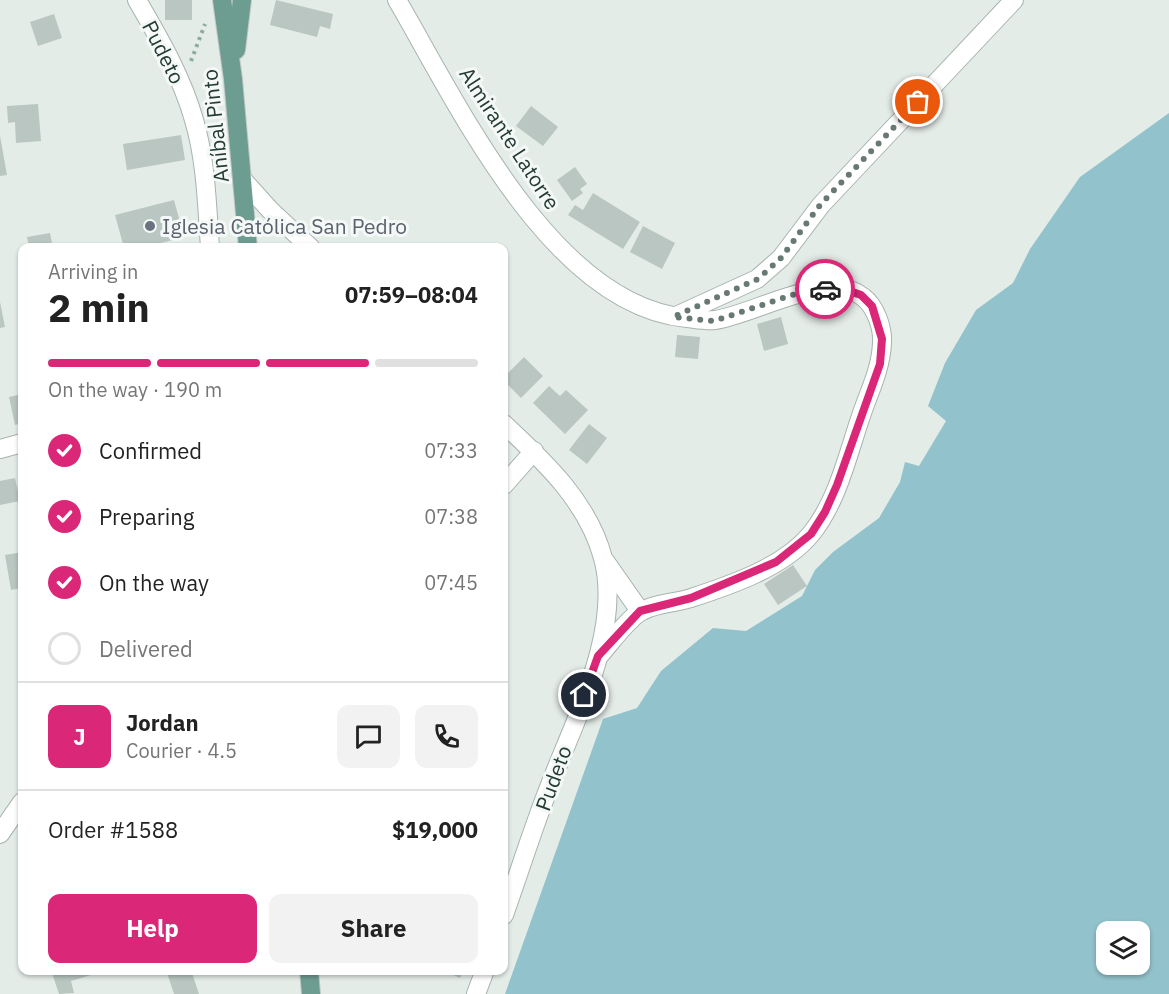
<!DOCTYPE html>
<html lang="en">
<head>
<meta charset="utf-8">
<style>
	:root { --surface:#fff; --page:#f2f2f2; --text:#222; --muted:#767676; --line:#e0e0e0; --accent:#db2777 }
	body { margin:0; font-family:"IBM Plex Sans",sans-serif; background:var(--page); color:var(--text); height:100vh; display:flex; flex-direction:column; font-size:22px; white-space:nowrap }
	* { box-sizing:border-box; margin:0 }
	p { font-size:20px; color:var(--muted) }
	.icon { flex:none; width:33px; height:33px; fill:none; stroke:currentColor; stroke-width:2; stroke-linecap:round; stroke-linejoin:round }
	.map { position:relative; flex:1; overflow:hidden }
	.panel { position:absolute; left:18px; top:243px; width:490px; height:732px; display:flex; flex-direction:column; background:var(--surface); border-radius:12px; box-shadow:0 2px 4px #0004 }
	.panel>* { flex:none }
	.controls { position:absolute; left:1096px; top:921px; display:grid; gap:12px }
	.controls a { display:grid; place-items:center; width:54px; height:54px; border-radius:12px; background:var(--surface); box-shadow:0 2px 4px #0004; font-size:30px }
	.pin { position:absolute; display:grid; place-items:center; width:51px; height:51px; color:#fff; margin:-26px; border:3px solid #fff; border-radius:50%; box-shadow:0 2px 6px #0007 }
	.courier { position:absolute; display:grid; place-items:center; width:60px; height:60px; margin:-30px; border:4px solid #db2777; border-radius:50%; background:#fff; color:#222; box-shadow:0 2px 8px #0007 }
	.summary em { font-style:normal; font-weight:800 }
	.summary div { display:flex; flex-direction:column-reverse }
	.summary { display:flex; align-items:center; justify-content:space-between; height:102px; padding:0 30px }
	h1 { font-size:39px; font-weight:800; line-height:45px }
	.bar { display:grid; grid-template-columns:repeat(4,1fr); gap:9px 6px; align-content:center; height:72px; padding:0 30px }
	.bar i { height:8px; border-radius:4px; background:var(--line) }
	.bar .current { background:var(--accent) }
	.bar p { grid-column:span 4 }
	.line { display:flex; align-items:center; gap:15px; padding:0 30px; border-top:2px solid var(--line) }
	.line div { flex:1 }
	.round { display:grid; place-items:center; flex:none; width:63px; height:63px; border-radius:12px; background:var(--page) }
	ol { padding:0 30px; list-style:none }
	li { display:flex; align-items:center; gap:18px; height:66px }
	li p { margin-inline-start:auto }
	li .icon { padding:6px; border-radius:50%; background:var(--accent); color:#fff; stroke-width:4 }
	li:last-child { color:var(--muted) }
	li i { width:33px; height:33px; border:3px solid var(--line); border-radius:50% }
	.primary-button { display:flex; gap:12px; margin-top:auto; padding:12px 30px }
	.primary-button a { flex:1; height:69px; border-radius:12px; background:var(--accent); color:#fff; font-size:24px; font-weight:800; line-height:69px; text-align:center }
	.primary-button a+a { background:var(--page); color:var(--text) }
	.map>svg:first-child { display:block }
	.water { fill:#92c2cb; fill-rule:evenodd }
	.building { fill:#b9c6c1 }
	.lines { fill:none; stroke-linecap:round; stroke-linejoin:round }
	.street-casing { stroke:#a7b3af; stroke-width:20 }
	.primary-casing { stroke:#c2c8c6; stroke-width:20 }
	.path { stroke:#88aca0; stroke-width:4; stroke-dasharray:3 4.5; stroke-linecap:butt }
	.street { stroke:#fff; stroke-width:18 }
	.primary { stroke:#6d9c90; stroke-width:18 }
	.done { stroke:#687974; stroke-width:6; stroke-dasharray:0 10.8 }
	.route { stroke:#db2777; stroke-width:8 }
	.worship-dot { fill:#6b7280; stroke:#f4f8f6; stroke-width:2 }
	.labels { text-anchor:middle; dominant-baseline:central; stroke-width:6; stroke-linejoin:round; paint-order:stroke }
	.street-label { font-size:21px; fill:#253b35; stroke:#f4f8f6 }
	.worship-label { font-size:21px; fill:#5b616d; stroke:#f4f8f6; text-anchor:start }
</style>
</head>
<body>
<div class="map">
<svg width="1169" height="994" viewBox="0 0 1169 994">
	<rect width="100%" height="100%" fill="#e4ece8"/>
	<path class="water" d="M1169 113V994H505L603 719 637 708 661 671 713 628 746 631 802 596 815 570 833 552 879 518 900 482 905 462 919 466 946 421 928 406 945 363 976 310 1013 283 1030 249 1080 177ZM1107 932H1140V964H1107Z"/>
	<g class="building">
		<rect x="165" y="0" width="27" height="20"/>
		<polygon points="276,0 333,14 330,29 320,26 317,37 270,25"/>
		<polygon points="54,14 62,38 38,46 30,22"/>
		<polygon points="38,104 41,141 16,143 15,122 8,123 7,106"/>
		<polygon points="531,106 558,127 543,146 516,126"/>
		<polygon points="181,135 185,160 127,170 123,144"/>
		<polygon points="0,136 7,175 0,176"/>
		<polygon points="575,167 587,184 580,189 583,193 572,201 557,180"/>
		<polygon points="593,193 640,222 623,249 568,215 575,205 583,210"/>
		<polygon points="174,200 184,237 142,248 124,248 115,215"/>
		<polygon points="643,226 675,243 662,269 630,252"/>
		<polygon points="50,233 53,248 29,248 27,237"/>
		<polygon points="0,302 5,327 0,328"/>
		<polygon points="781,317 788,344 764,351 757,324"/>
		<polygon points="677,335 700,337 698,359 675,357"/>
		<polygon points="524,357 543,376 521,398 504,381 504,377"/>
		<polygon points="549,386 560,396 566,390 588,410 565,434 533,403"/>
		<polygon points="22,394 22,423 15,425 9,397"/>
		<polygon points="589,424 607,438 587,464 569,450"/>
		<polygon points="15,478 20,501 0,505 0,481"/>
		<polygon points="22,552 22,588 11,590 5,555"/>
		<polygon points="793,565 807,586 778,605 764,584"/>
		<polygon points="51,970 89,970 91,975 71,981 74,993 59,994"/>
		<polygon points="166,970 191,970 199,994 174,994"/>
		<polygon points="442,970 463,970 460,978"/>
	</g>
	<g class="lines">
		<g class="street-casing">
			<g id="street">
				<path d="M137 0C159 38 182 77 194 120 206 160 207 206 210 248"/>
				<path d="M397 0C458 104 552 306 687 318 696 319 706 321 715 320 753 315 828 269 863 297 875 306 883 327 882 343 881 368 870 390 862 413 848 453 838 501 811 534 784 567 731 585 691 598 676 603 656 603 642 611 629 617 609 645 599 656"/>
				<polyline points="243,180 270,210 311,248"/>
				<polyline points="676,316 757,279 781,258 821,205 1014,0"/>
				<path d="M504 424C545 462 588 502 603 558 623 631 573 723 548 790 532 831 519 873 504 915"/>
				<polyline points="0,449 22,443"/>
				<polyline points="504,485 534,451"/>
				<polyline points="605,561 640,611"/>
				<polyline points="0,834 22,802"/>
				<polyline points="476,994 485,970"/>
			</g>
		</g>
		<g class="primary-casing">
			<g id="primary">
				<polyline points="222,0 233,79 248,248"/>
				<polyline points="236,50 242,0"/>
				<polyline points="309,970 311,994"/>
			</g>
		</g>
		<polyline class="path" points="191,61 205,24"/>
		<use href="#street" class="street"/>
		<use href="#primary" class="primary"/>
	</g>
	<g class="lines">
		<polyline class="done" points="825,289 792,295 714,321 673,317 758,279 781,258 820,205 918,102"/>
		<polyline class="route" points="584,695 598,656 640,611 691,598 776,562 811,534 825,512 837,485 880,364 882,339 872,306 861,295 844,289 825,289"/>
	</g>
	<circle class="worship-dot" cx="150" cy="226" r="6"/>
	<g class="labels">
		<g class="street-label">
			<text transform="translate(164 52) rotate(63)">Pudeto</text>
			<text transform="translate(215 126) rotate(-96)">Aníbal Pinto</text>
			<text transform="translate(510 138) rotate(57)">Almirante Latorre</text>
			<text transform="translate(553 778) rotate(-70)">Pudeto</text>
		</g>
		<g class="worship-label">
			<text x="162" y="226">Iglesia Católica San Pedro</text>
		</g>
	</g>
</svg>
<div class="controls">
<a><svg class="icon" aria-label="layers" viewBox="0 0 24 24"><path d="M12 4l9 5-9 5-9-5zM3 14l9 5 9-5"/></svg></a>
</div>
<div class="pin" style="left:918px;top:102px;background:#ea580c"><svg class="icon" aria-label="bag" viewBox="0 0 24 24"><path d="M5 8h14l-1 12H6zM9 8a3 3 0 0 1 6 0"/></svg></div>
<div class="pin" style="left:584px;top:695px;background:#1f2937"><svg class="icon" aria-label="home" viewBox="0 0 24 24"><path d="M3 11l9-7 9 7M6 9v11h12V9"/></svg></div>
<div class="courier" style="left:825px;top:289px"><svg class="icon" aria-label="car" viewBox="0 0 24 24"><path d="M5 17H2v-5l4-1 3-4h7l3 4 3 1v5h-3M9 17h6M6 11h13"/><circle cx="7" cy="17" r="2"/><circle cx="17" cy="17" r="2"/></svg></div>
<section class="panel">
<div class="summary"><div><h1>2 min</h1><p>Arriving in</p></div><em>07:59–08:04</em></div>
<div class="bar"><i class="current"></i><i class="current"></i><i class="current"></i><i></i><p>On the way · 190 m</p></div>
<ol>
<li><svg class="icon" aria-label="check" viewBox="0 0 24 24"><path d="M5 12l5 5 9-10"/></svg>Confirmed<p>07:33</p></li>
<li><svg class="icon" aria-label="check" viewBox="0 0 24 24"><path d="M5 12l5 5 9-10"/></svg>Preparing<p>07:38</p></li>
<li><svg class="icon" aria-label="check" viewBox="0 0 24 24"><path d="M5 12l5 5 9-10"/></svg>On the way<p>07:45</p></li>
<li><i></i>Delivered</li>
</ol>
<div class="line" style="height:108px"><b class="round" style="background:var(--accent);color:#fff">J</b><div><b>Jordan</b><p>Courier · 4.5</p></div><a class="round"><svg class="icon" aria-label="chat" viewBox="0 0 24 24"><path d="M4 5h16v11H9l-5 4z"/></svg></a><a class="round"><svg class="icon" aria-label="phone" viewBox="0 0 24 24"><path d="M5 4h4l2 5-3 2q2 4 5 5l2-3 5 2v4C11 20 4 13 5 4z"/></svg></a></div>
<div class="line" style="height:78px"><div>Order #1588</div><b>$19,000</b></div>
<div class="primary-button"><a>Help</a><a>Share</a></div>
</section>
</div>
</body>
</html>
